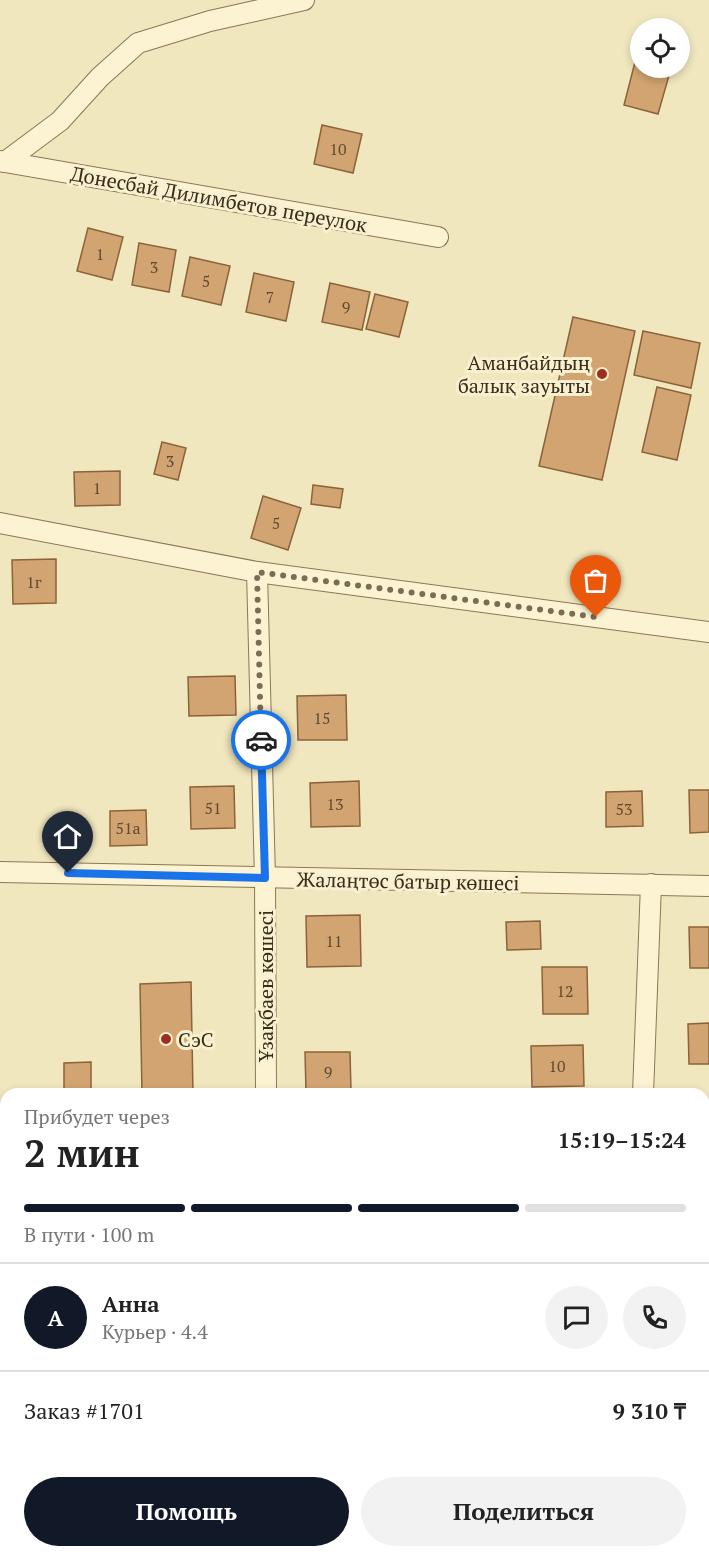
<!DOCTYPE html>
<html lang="ru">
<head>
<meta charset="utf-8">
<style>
	:root { --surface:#fff; --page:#f2f2f2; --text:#222; --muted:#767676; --line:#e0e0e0; --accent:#111827 }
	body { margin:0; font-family:"PT Serif",serif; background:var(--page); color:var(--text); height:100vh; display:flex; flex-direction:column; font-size:22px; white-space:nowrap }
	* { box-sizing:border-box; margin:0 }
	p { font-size:20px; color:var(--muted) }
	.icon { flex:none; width:33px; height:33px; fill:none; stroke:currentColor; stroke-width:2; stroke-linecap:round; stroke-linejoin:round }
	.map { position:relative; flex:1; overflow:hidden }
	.sheet { position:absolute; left:0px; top:1088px; width:710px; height:470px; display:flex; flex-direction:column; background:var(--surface); border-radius:18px 18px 0 0; box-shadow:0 3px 9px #0003 }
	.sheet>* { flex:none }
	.controls { position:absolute; left:630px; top:18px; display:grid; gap:12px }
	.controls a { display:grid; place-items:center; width:60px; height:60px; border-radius:50%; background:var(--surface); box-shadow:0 3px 9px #0003; font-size:30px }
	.pin { position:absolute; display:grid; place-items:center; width:51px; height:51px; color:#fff; margin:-62px -26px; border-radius:50% 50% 50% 0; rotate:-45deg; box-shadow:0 0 6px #0007 }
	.pin .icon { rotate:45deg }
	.courier { position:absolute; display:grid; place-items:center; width:60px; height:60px; margin:-30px; border:4px solid #1a73e8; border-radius:50%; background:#fff; color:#222; box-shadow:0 2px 8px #0007 }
	.summary em { font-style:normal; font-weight:700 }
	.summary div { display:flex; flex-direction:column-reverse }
	.summary { display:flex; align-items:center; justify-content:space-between; height:102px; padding:0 24px }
	h1 { font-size:39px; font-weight:700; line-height:45px }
	.bar { display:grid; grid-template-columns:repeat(4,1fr); gap:9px 6px; align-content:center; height:72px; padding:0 24px }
	.bar i { height:8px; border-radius:4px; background:var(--line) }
	.bar .active { background:var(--accent) }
	.bar p { grid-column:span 4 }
	.line { display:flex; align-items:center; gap:15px; padding:0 24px; border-top:2px solid var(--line) }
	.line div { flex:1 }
	.round { display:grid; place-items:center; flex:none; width:63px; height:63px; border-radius:32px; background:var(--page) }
	.button { display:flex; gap:12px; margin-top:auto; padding:12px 24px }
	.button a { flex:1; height:69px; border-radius:36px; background:var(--accent); color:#fff; font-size:24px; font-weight:700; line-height:69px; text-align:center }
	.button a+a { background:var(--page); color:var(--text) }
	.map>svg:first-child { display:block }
	.building { fill:#d2a471; stroke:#8b633a; stroke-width:1.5 }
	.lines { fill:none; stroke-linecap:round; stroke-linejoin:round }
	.minor-casing { stroke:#8a7756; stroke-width:22 }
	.minor { stroke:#fbf3d2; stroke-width:20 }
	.done { stroke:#796e54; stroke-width:6; stroke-dasharray:0 10.8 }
	.route { stroke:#1a73e8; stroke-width:8 }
	.poi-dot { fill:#9e2e21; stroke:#f8f0ce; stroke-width:2 }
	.labels { text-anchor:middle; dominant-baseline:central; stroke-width:6; stroke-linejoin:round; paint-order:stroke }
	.number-label { font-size:16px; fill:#5f4b30 }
	.street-label { font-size:20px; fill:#392d1b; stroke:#f8f0ce }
	.poi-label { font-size:20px; fill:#392d1b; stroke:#f8f0ce; text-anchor:end }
</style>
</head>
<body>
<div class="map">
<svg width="709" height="1556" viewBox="0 0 709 1556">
	<rect width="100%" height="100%" fill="#f1e7be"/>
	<g class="building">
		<polygon points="635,62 640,64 640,68 670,72 658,114 624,105"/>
		<polygon points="322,125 362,134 353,173 314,164"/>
		<polygon points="88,228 123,237 112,280 77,271"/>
		<polygon points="139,243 176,250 169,292 132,285"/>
		<polygon points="190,257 230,266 221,305 182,296"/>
		<polygon points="254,273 294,282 286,321 246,312"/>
		<polygon points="330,283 370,292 362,330 322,322"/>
		<polygon points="375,294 408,302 399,337 366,329"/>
		<polygon points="573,317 635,331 602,480 539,466"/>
		<polygon points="643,331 700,343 691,388 634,375"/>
		<polygon points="657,387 691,395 677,460 642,452"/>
		<polygon points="162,442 186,448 178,480 154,474"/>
		<polygon points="120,471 120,505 75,506 74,472"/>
		<polygon points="313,485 343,489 340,508 311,504"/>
		<polygon points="263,496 301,508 288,550 251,538"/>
		<polygon points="56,559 56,603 13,604 12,560"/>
		<polygon points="235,676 236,715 189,716 188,677"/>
		<polygon points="346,695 347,740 298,740 297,696"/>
		<polygon points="359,781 360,826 311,827 310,783"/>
		<polygon points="234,786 235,828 191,829 190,787"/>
		<polygon points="689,790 709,790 709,832 690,833"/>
		<polygon points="642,791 643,826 606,827 606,792"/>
		<polygon points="146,810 147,845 110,846 110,811"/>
		<polygon points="360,915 361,966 307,967 306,916"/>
		<polygon points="540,921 541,949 507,950 506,922"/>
		<polygon points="689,927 709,927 709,968 690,968"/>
		<polygon points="542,967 587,967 588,1014 543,1014"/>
		<polygon points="191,982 193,1094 142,1094 140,984"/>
		<polygon points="709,1023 709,1064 689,1064 688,1024"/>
		<polygon points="583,1045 584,1086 532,1087 531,1046"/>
		<polygon points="305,1052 350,1052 351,1091 306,1092"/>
		<polygon points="91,1062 91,1094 64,1094 64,1063"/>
		<rect x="704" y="1104" width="5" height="44"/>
		<rect x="704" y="1329" width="5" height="30"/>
		<rect x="704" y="1383" width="5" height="43"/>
		<rect x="704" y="1457" width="5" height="42"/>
		<polygon points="0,1492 6,1492 6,1551 34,1552 0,1553"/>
		<polygon points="170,1551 232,1551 232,1556 171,1556"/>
	</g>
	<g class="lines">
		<g class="minor-casing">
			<g id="minor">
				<polyline points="0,161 438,237"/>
				<polyline points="5,162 60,121 100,77 138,43 210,21 304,0"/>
				<polyline points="0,523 257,572 709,632"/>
				<polyline points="257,572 265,878 266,1094"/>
				<polyline points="0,872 709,886"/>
				<polyline points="643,1094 651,884"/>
				<polyline points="0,1348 6,1348"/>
				<polyline points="285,1551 288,1556"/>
				<polyline points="583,1556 591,1551"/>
			</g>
		</g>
		<use href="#minor" class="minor"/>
	</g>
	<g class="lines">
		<polyline class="done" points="261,740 257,572 596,617"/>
		<polyline class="route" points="68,873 265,878 261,740"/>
	</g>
	<g class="poi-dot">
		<circle cx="602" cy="374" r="6"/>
		<circle cx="166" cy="1039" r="6"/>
	</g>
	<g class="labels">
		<g class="number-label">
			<text x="338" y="149">10</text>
			<text x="100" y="254">1</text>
			<text x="154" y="267">3</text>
			<text x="206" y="281">5</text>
			<text x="270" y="297">7</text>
			<text x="346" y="307">9</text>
			<text x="170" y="461">3</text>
			<text x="97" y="488">1</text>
			<text x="276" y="523">5</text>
			<text x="34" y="582">1г</text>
			<text x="322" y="718">15</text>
			<text x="335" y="804">13</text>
			<text x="213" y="808">51</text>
			<text x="624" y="809">53</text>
			<text x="128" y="828">51а</text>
			<text x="334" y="941">11</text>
			<text x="565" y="991">12</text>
			<text x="557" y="1066">10</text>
			<text x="328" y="1072">9</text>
		</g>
		<g class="street-label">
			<text transform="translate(219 199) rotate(10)">Донесбай Дилимбетов переулок</text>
			<text transform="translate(408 881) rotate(1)">Жалаңтөс батыр көшесі</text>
			<text transform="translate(265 986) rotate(-90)">Ұзақбаев көшесі</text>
		</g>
		<g class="poi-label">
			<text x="590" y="362">Аманбайдың<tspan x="590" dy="23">балық зауыты</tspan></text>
			<text x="178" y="1039" text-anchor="start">СэС</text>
		</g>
	</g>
</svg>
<div class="controls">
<a><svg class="icon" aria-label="locate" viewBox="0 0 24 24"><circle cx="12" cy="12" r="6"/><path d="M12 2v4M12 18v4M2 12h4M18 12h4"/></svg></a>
</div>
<div class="pin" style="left:596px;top:617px;background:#ea580c"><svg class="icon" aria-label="bag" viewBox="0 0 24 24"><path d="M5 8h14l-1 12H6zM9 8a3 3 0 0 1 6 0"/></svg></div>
<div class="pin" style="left:68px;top:873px;background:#1f2937"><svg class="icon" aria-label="home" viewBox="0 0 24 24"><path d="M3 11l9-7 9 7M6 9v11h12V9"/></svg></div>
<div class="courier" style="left:261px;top:740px"><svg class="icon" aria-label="car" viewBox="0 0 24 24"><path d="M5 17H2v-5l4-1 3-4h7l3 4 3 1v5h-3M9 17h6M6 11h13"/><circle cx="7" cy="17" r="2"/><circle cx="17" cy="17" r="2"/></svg></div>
<section class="sheet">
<div class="summary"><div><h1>2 мин</h1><p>Прибудет через</p></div><em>15:19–15:24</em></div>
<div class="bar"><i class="active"></i><i class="active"></i><i class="active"></i><i></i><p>В пути · 100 m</p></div>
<div class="line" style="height:108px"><b class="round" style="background:var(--accent);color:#fff">А</b><div><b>Анна</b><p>Курьер · 4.4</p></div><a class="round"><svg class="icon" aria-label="chat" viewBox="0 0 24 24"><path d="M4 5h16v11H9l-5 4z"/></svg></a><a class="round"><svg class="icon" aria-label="phone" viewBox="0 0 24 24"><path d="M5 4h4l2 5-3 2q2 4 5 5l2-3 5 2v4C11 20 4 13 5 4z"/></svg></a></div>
<div class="line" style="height:78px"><div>Заказ #1701</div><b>9 310 ₸</b></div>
<div class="button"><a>Помощь</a><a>Поделиться</a></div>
</section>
</div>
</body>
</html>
